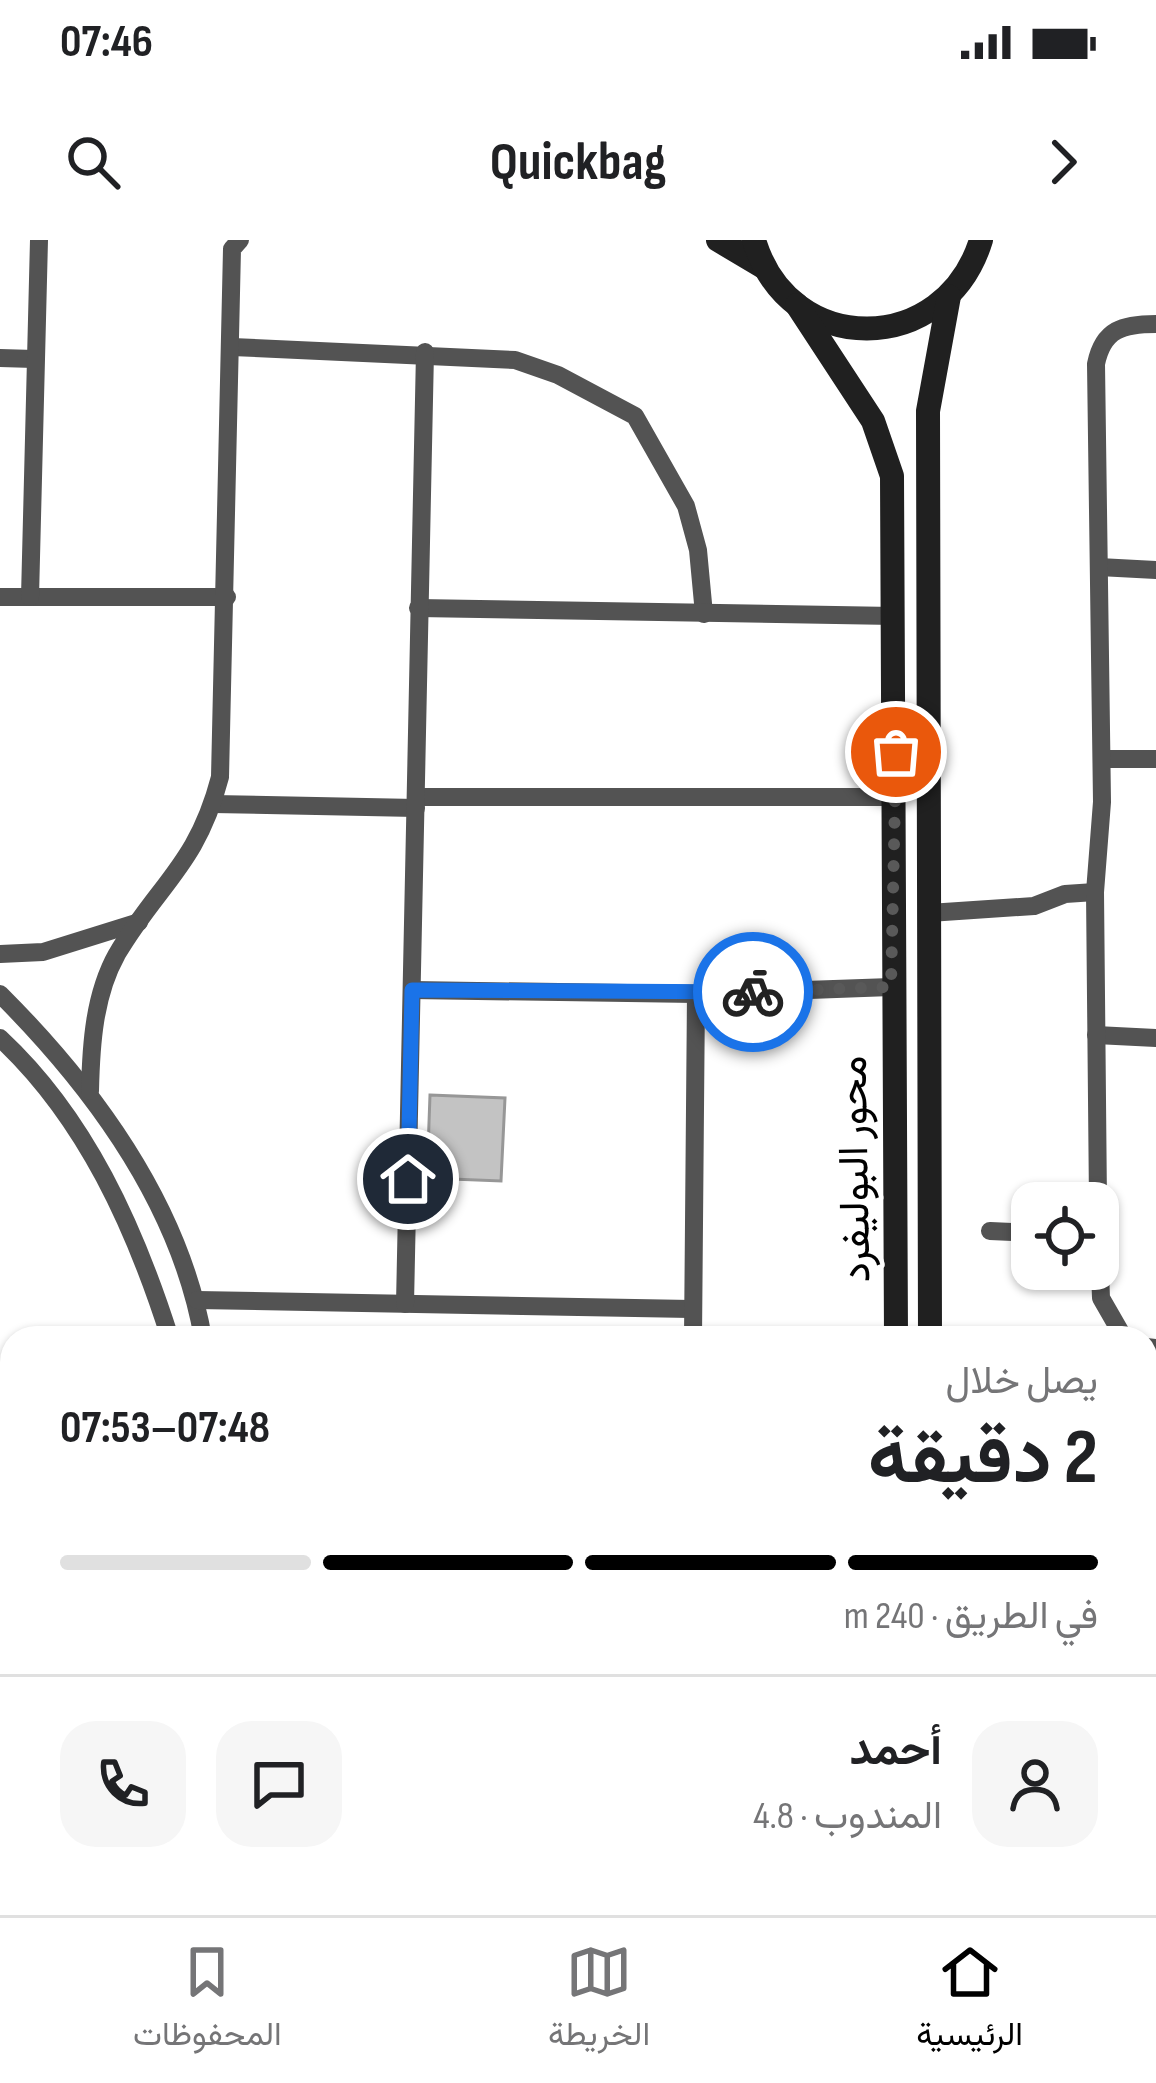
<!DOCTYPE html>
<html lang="ar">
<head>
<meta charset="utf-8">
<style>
	:root { --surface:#fff; --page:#f6f6f6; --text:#202124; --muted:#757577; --line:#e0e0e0; --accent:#000 }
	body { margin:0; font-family:"Sofia Sans Condensed",Vazirmatn,sans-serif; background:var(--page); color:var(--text); direction:rtl; height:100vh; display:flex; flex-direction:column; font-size:45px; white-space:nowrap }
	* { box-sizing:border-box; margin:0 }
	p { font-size:39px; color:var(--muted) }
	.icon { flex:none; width:66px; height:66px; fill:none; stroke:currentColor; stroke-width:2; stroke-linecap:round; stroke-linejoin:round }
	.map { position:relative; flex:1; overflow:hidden; direction:ltr }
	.drawer { position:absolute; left:0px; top:1086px; width:1158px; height:591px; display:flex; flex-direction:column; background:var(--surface); border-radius:36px 36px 0 0; box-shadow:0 3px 9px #0004; direction:rtl }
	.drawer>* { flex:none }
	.buttons { position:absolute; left:1011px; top:942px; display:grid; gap:24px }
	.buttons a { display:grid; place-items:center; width:108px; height:108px; border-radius:24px; background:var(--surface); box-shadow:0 3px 9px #0004; font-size:60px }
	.pin { position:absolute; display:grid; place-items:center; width:102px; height:102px; color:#fff; margin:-51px; border:6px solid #fff; border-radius:50%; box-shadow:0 3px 12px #0007 }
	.courier { position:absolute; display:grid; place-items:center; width:120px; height:120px; margin:-60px; border:9px solid #1a73e8; border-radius:50%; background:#fff; color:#222; box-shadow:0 3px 15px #0007 }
	.summary em { font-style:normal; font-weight:700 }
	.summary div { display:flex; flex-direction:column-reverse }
	.summary { display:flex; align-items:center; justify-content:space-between; height:204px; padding:0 60px }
	h1 { font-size:78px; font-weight:700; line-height:90px }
	.bar { display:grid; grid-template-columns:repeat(4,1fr); gap:18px 12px; align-content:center; height:144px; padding:0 60px }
	.bar i { height:15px; border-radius:9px; background:var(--line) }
	.bar .active { background:var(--accent) }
	.bar p { grid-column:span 4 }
	.line { display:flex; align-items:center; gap:30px; padding:0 60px; border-top:3px solid var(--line) }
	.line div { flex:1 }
	.round { display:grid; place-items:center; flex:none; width:126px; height:126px; border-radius:36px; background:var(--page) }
	.status { display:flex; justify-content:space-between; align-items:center; height:84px; padding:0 60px; background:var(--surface); direction:ltr }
	.status svg { height:33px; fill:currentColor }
	header { display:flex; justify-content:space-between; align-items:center; height:156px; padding:0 60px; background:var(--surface); font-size:54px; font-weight:700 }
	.tabs { display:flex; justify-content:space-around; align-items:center; height:168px; border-top:3px solid var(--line); background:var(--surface); font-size:33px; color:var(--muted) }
	.tabs a { display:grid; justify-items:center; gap:6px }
	.tabs .active { color:var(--accent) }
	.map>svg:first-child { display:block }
	.building { fill:#c3c3c3; stroke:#979797; stroke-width:3 }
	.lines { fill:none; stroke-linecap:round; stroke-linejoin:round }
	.street { stroke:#535353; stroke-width:18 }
	.secondary { stroke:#202020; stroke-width:24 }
	.done { stroke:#595959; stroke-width:12; stroke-dasharray:0 21.6 }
	.route { stroke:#1a73e8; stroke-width:15 }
	.labels { text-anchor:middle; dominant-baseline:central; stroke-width:9; stroke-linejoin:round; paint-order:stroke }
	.street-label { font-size:42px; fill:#000; stroke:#fff }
</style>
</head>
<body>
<div class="status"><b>07:46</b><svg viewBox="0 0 49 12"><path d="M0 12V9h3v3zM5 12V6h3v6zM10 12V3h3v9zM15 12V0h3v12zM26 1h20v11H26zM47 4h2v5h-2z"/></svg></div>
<header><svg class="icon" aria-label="forward" viewBox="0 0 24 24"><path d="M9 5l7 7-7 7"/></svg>Quickbag<svg class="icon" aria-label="search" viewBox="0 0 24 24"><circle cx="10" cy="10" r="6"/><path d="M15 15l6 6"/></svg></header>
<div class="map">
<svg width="1156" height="1675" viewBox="0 0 1156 1675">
	<rect width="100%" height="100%" fill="#fff"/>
	<polygon class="building" points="430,855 505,858 501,941 427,938"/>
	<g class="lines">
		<g class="street">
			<polyline points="232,107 515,120 558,135 635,176 686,266 698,310 704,374"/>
			<polyline points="0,118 34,119"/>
			<polyline points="1099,327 1156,330"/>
			<polyline points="0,357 227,357"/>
			<polyline points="30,357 39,0"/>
			<polyline points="418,368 894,376"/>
			<polyline points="1102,519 1156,519"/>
			<polyline points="416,557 896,557"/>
			<polyline points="213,564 416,568"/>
			<polyline points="929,673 1034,666 1065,654 1095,652"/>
			<polyline points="0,714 43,712 139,682"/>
			<polyline points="412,750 696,754 891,747"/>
			<path d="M0 754C94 848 180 965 203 1098"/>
			<polyline points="1096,795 1156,798"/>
			<path d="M0 798C86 878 135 988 170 1098"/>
			<path d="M90 851C91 805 94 755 117 714 159 643 197 625 220 537L232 9 240 0"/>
			<path d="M1098 963 1095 652 1102 562 1096 124C1103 89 1123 84 1156 84"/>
			<polyline points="1098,976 1101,1058 1124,1098"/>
			<polyline points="990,991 1032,993"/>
			<polyline points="197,1060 691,1069"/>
			<polyline points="405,1064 425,112"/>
			<polyline points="693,1098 696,754"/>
			<polyline points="1146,1107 1156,1108"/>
			<polyline points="0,1153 12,1201"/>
			<polyline points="0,1242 12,1243"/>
			<polyline points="1146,1282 1156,1283"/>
			<polyline points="0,1333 12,1332"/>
			<polyline points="191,1665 191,1675"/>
			<polyline points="221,1665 221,1675"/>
			<polyline points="398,1675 398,1665"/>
			<polyline points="700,1675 700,1665"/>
		</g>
		<g class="secondary">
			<polyline points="718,0 765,28"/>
			<path d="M754 0C789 119 945 117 981 0"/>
			<polyline points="797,65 873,181 892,236 896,1098"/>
			<polyline points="930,1098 928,171 949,56"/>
			<polyline points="891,1675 891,1665"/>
			<polyline points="929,1675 929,1665"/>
		</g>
	</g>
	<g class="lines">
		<polyline class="done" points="753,752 891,747 896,512"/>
		<polyline class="route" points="408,939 412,750 753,752"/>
	</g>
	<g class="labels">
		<g class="street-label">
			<text transform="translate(855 929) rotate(-91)">محور البوليفرد</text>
		</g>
	</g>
</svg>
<div class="buttons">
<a><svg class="icon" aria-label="locate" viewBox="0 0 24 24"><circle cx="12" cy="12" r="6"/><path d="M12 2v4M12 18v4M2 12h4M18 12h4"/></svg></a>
</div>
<div class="pin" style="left:896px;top:512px;background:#ea580c"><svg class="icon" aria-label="bag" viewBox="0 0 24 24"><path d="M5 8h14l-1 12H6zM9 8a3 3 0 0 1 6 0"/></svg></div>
<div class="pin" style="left:408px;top:939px;background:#1f2937"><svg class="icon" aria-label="home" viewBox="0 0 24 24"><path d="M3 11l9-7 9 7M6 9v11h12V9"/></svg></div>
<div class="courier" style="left:753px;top:752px"><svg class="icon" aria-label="bike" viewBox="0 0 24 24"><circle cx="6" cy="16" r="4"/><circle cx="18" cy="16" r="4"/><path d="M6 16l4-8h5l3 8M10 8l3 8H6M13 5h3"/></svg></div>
<section class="drawer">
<div class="summary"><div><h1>2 دقيقة</h1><p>يصل خلال</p></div><em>07:48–07:53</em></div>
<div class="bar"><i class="active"></i><i class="active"></i><i class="active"></i><i></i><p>في الطريق · 240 m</p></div>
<div class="line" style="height:216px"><a class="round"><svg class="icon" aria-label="person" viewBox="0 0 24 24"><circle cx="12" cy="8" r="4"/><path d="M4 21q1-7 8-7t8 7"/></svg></a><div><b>أحمد</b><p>المندوب · 4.8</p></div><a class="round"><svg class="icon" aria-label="chat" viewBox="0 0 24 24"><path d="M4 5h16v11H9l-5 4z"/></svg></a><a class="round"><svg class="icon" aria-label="phone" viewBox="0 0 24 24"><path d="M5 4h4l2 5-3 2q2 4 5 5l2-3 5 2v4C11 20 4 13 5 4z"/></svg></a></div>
</section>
</div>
<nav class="tabs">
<a class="active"><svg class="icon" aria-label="home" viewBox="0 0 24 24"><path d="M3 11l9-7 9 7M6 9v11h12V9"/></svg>الرئيسية</a>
<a><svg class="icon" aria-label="map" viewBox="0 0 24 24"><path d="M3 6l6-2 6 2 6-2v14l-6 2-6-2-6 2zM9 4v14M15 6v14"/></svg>الخريطة</a>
<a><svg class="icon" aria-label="saved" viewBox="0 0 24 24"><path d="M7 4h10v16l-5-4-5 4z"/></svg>المحفوظات</a>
</nav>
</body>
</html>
